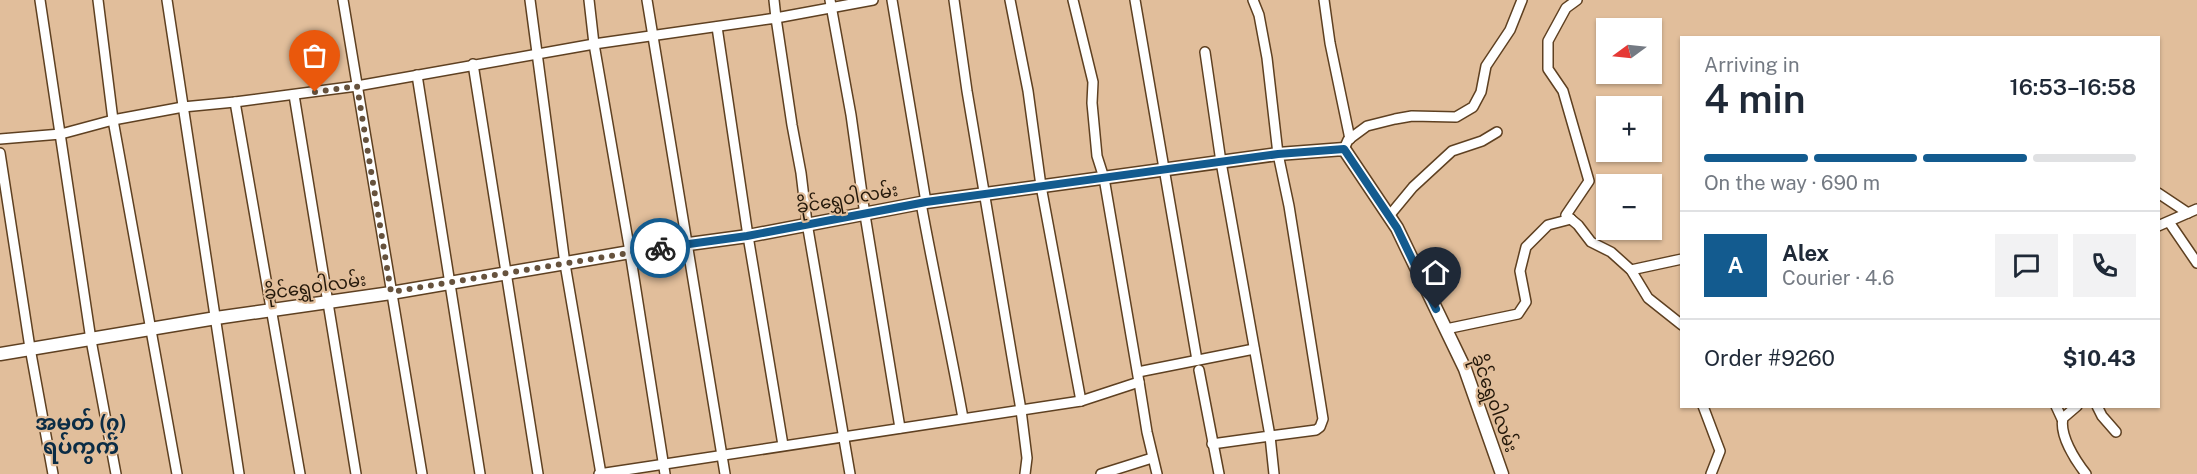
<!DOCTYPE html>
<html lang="en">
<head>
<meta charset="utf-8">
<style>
	:root { --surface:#fff; --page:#f2f2f3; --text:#1f2937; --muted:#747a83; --line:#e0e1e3; --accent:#135b8f }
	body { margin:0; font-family:"Public Sans","Noto Sans Myanmar",sans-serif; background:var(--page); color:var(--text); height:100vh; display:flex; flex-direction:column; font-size:22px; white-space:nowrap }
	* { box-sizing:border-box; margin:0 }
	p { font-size:20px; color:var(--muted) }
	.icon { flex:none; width:33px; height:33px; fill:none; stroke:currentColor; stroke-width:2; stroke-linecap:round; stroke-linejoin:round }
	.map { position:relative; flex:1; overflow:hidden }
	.drawer { position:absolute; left:1680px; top:36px; width:480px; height:372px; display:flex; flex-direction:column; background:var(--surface); border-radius:0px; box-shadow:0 2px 4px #0004 }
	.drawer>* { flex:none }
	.needle { width:39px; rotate:255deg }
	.tools { position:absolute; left:1596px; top:18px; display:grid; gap:12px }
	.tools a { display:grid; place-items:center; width:66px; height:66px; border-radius:0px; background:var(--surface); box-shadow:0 2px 4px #0004; font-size:30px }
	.pin { position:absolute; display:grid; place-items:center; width:51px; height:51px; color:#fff; margin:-62px -26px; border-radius:50% 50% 50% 0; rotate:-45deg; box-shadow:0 0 6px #0007 }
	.pin .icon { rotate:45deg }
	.courier { position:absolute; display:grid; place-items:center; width:60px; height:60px; margin:-30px; border:4px solid #135b8f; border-radius:50%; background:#fff; color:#222; box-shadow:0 2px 8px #0007 }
	.head em { font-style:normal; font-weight:600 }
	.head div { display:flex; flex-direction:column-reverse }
	.head { display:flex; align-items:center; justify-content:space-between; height:102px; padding:0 24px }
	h1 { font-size:39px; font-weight:600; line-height:45px }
	.bar { display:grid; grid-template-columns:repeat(4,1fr); gap:9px 6px; align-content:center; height:72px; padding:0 24px }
	.bar i { height:8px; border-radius:4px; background:var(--line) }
	.bar .on { background:var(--accent) }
	.bar p { grid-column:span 4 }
	.line { display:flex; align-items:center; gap:15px; padding:0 24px; border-top:2px solid var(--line) }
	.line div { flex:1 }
	.round { display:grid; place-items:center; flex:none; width:63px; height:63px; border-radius:0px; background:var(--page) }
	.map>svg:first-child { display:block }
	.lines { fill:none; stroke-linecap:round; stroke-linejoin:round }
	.minor-casing { stroke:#5e4021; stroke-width:12 }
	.tertiary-casing { stroke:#5e4021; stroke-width:15 }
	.minor { stroke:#fff; stroke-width:9 }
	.tertiary { stroke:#fff; stroke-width:12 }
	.done { stroke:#66523d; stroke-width:6; stroke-dasharray:0 10.8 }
	.route { stroke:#135b8f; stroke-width:8 }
	.labels { text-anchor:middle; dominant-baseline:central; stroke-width:4.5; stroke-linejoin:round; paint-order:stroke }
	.street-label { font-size:18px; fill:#24180a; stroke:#e1be9b }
	.quarter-label { font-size:21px; font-weight:bold; fill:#0b2c45; stroke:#e1be9b }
</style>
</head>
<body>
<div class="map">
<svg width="2197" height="474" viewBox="0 0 2197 474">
	<rect width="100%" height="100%" fill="#e1be9b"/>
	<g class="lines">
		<g class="minor-casing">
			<g id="minor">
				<polyline points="40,0 91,340 116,474"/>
				<polyline points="98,0 113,120 177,474"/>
				<polyline points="167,0 239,474"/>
				<polyline points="343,0 422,474"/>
				<polyline points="530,0 565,264 601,474"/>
				<polyline points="589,0 594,44 630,252 665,474"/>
				<polyline points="647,0 725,474"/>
				<polyline points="774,0 776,18 873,0"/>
				<polyline points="830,0 851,115 865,215 900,428"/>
				<polyline points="892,0 926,202"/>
				<polyline points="954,0 967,91 1021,410 1027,458 1025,474"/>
				<polyline points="1010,0 1028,91 1041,186 1081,401"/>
				<polyline points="1135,0 1197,360"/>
				<polyline points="1253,0 1259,15 1267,58 1278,154 1289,206 1323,419 1320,427 1316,430 1270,436 1274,474"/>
				<polyline points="1324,0 1330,43 1350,139"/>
				<polyline points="1577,0 1566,8 1548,41 1548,69 1563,91 1589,181 1566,215 1578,225 1591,242 1611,252 1631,270 1648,298 1682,325"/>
				<polyline points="717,27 748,236 783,445"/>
				<polyline points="1205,52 1221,162 1270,436 1212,444"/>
				<polyline points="473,64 538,474"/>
				<polyline points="417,75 480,474"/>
				<polyline points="294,95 356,474"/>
				<polyline points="235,102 300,474"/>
				<polyline points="0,139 61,134 113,120 183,107 235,102 357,86 594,44 776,18 792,125 801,173 807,223 850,474"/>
				<polyline points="1344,149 1348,140 1367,126 1395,119 1412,116 1456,117 1473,107 1481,92 1486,66 1510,30 1522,0"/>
				<polyline points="0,153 30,348 53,474"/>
				<polyline points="2158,193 2188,213"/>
				<path d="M921 203C934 275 950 346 963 418"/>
				<polyline points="1389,216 1413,187 1452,151 1482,141 1497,132"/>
				<polyline points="2169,222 2197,263"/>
				<polyline points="2158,226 2197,209"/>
				<polyline points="1631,270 1682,259"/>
				<polyline points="1446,329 1518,314 1526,302 1520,271 1526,247 1548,225 1571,219"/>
				<polyline points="1199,370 1219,474"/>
				<polyline points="1138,372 1254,349"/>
				<polyline points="1139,382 1147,432 1157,474"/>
				<polyline points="1703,406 1720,451 1711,474"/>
				<polyline points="2056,406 2062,419"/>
				<path d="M2077 406 2063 418C2059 435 2075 460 2086 474"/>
				<polyline points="2097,406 2102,416 2116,432"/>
				<polyline points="599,474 1081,401 1139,382 1104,178 1097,156 1092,103 1093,82 1073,0"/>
				<polyline points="1101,474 1152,458"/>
			</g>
		</g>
		<g class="tertiary-casing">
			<polyline id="tertiary" points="0,354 216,318 391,293 630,252 748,236 926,202 1278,154 1344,149 1397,228 1465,369 1502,474"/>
		</g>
		<use href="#minor" class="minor"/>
		<use href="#tertiary" class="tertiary"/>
	</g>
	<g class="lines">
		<polyline class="done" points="315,92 357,86 391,292 660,248"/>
		<polyline class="route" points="660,248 747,236 926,202 1278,154 1344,149 1397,228 1436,309"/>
	</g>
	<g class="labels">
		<g class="street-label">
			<text transform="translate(847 198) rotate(-10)">ခိုင်ရွှေဝါလမ်း</text>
			<text transform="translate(315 286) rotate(-8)">ခိုင်ရွှေဝါလမ်း</text>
			<text transform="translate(1495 403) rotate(70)">ခိုင်ရွှေဝါလမ်း</text>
		</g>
		<g class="quarter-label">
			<text x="81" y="422">အမှတ် (၇)<tspan x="81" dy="24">ရပ်ကွက်</tspan></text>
		</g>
	</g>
</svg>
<div class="tools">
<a><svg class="needle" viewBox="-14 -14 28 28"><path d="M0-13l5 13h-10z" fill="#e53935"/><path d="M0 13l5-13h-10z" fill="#747a83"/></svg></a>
<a>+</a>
<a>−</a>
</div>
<div class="pin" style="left:315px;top:92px;background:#ea580c"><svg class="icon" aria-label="bag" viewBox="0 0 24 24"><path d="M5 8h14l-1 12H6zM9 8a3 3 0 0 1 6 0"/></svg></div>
<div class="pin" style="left:1436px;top:309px;background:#1f2937"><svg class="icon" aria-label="home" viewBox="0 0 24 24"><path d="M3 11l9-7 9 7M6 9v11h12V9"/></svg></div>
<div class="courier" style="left:660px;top:248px"><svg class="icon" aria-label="bike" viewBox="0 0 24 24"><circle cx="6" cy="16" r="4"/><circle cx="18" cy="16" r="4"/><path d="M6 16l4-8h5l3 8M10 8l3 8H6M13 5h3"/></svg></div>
<section class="drawer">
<div class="head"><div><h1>4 min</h1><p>Arriving in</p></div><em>16:53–16:58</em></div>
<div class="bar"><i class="on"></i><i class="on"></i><i class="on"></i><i></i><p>On the way · 690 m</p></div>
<div class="line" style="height:108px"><b class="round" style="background:var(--accent);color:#fff">A</b><div><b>Alex</b><p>Courier · 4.6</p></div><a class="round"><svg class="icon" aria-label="chat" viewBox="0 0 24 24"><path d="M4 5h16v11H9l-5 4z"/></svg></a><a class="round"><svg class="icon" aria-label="phone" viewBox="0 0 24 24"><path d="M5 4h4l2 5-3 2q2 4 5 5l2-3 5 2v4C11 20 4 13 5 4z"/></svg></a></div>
<div class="line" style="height:78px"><div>Order #9260</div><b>$10.43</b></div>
</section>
</div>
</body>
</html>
